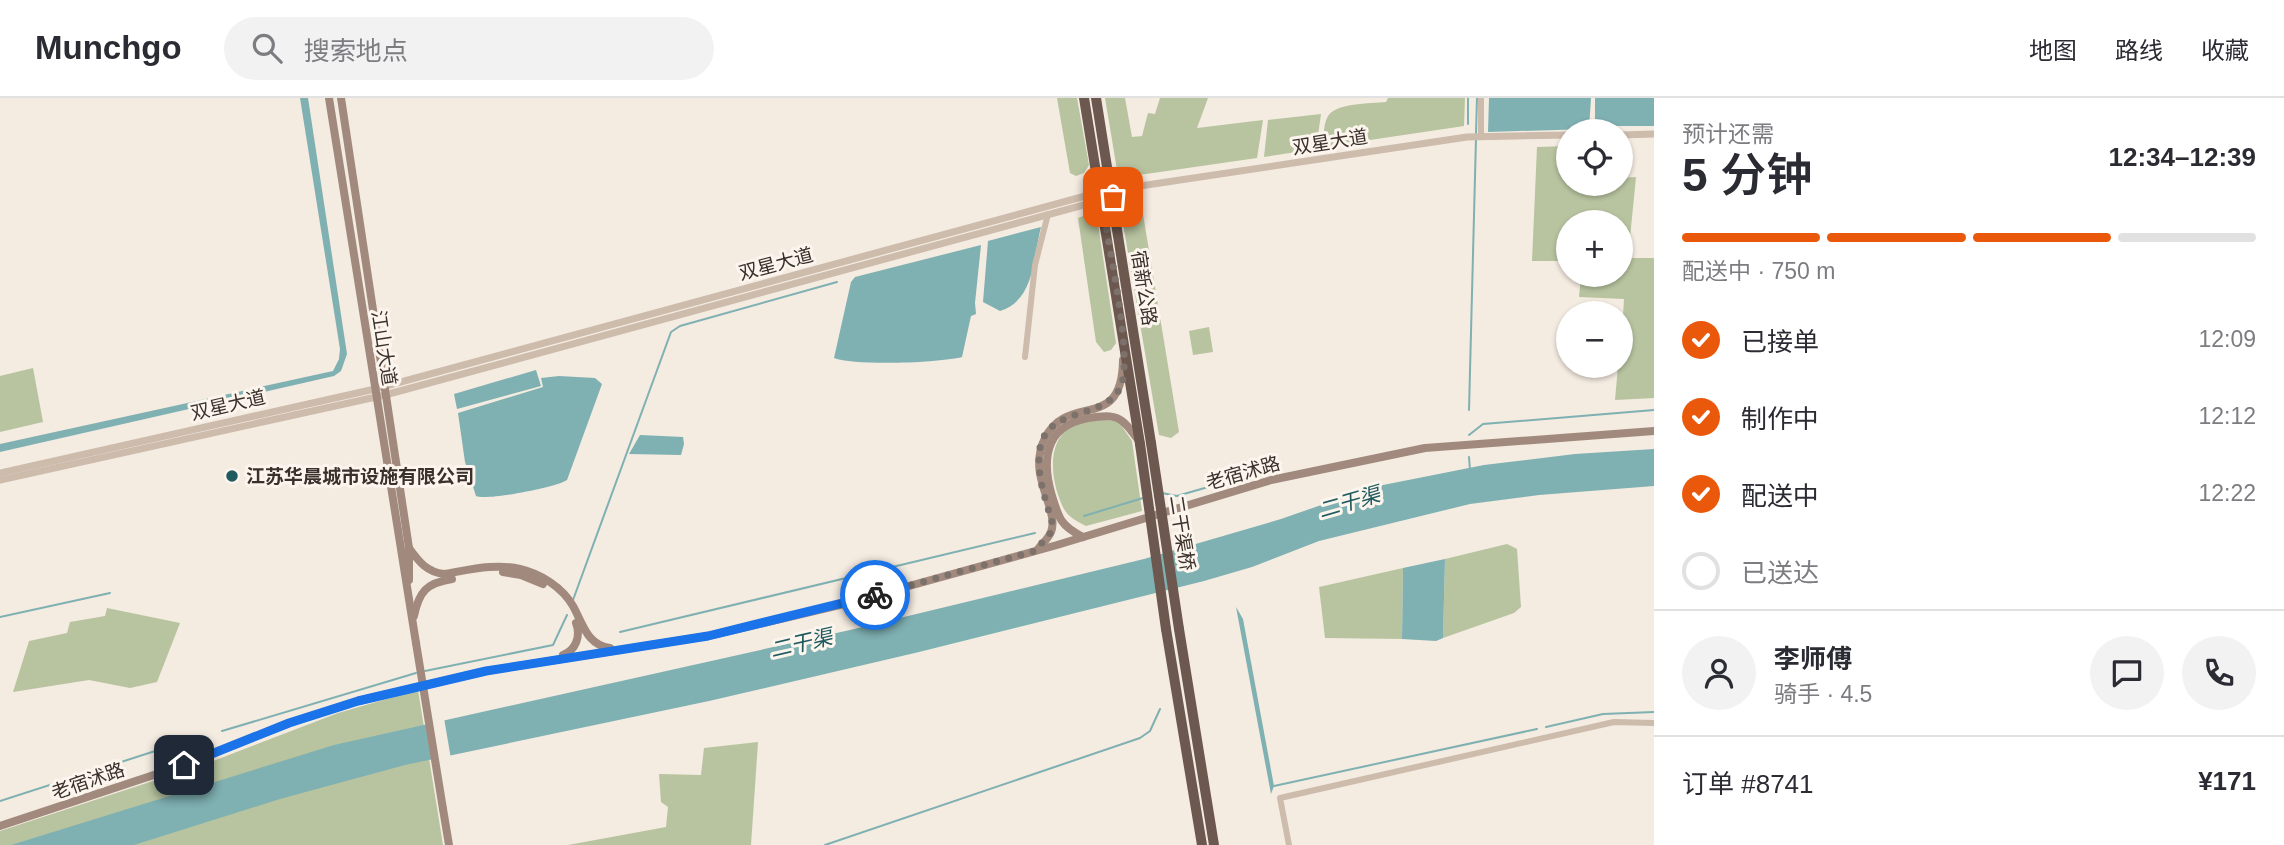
<!DOCTYPE html>
<html lang="zh">
<head>
<meta charset="utf-8">
<style>
	:root { --surface:#fff; --page:#f2f2f3; --text:#2b2b33; --muted:#7c7c81; --line:#e1e1e2; --accent:#ea580c }
	body { margin:0; font-family:Arial,"Noto Sans SC",sans-serif; background:var(--page); color:var(--text); height:100vh; display:flex; flex-direction:column; font-size:26px; white-space:nowrap }
	* { box-sizing:border-box; margin:0 }
	p { font-size:23px; color:var(--muted) }
	.icon { flex:none; width:38px; height:38px; fill:none; stroke:currentColor; stroke-width:2; stroke-linecap:round; stroke-linejoin:round }
	.map { position:relative; flex:1; overflow:hidden }
	.sheet { display:flex; flex-direction:column; background:var(--surface); width:630px }
	.sheet>* { flex:none }
	.buttons { position:absolute; left:1556px; top:21px; display:grid; gap:14px }
	.buttons a { display:grid; place-items:center; width:77px; height:77px; border-radius:50%; background:var(--surface); box-shadow:0 2px 5px #0004; font-size:35px }
	.pin { position:absolute; display:grid; place-items:center; width:60px; height:60px; color:#fff; margin:-30px; border-radius:14px; box-shadow:0 4px 10px #0006 }
	.courier { position:absolute; display:grid; place-items:center; width:70px; height:70px; margin:-35px; border:5px solid #1a73e8; border-radius:50%; background:#fff; color:#222; box-shadow:0 2px 9px #0007 }
	.summary em { font-style:normal; font-weight:600 }
	.summary div { display:flex; flex-direction:column-reverse }
	.summary { display:flex; align-items:center; justify-content:space-between; height:119px; padding:0 28px }
	h1 { font-size:46px; font-weight:600; line-height:52px }
	.bar { display:grid; grid-template-columns:repeat(4,1fr); gap:10px 7px; align-content:center; height:84px; padding:0 28px }
	.bar i { height:9px; border-radius:5px; background:var(--line) }
	.bar .selected { background:var(--accent) }
	.bar p { grid-column:span 4 }
	.line { display:flex; align-items:center; gap:18px; padding:0 28px; border-top:2px solid var(--line) }
	.line div { flex:1 }
	.round { display:grid; place-items:center; flex:none; width:74px; height:74px; border-radius:37px; background:var(--page) }
	ol { padding:0 28px; list-style:none }
	li { display:flex; align-items:center; gap:21px; height:77px }
	li p { margin-inline-start:auto }
	li .icon { padding:7px; border-radius:50%; background:var(--accent); color:#fff; stroke-width:4 }
	li:last-child { color:var(--muted) }
	li i { width:38px; height:38px; border:4px solid var(--line); border-radius:50% }
	header { display:flex; align-items:center; gap:42px; box-sizing:border-box; height:98px; padding:0 35px; background:var(--surface); border-bottom:2px solid var(--line) }
	header strong { font-size:33px }
	nav { display:flex; gap:38px; margin-inline-start:auto; font-size:24px }
	.search { width:490px; height:63px; background:var(--page); display:flex; align-items:center; gap:18px; box-sizing:border-box; padding:0 24px; border-radius:38px; color:var(--muted); font-size:26px }
	main { display:flex; flex:1; min-height:0 }
	.map>svg:first-child { display:block }
	.green { fill:#b8c4a0 }
	.water { fill:#7fb0b2 }
	.pier { fill:#f4ebe1 }
	.lines { fill:none; stroke-linecap:round; stroke-linejoin:round }
	.stream { stroke:#7fb0b2; stroke-width:2 }
	.minor { stroke:#cdbbac; stroke-width:6 }
	.tertiary { stroke:#cdbbac; stroke-width:7 }
	.secondary { stroke:#a18a7d; stroke-width:8 }
	.trunk { stroke:#6c584f; stroke-width:10 }
	.secondary-bridge { stroke:#a18a7d; stroke-width:8 }
	.trunk-bridge { stroke:#6c584f; stroke-width:10 }
	.done { stroke:#7c716b; stroke-width:7; stroke-dasharray:0 12.6 }
	.route { stroke:#1a73e8; stroke-width:9 }
	.poi-dot { fill:#1f5a5e; stroke:#fbf5ee; stroke-width:2.5 }
	.labels { text-anchor:middle; dominant-baseline:central; stroke-width:6; stroke-linejoin:round; paint-order:stroke }
	.street-label { font-size:19px; fill:#3b302b; stroke:#fbf5ee }
	.poi-label { font-size:19px; font-weight:bold; fill:#3b302b; stroke:#fbf5ee; text-anchor:start }
	.water-label { font-size:21px; font-style:italic; fill:#1f5a5e; stroke:#fbf5ee }
</style>
</head>
<body>
<header>
<strong>Munchgo</strong>
<div class="search"><svg class="icon" aria-label="search" viewBox="0 0 24 24"><circle cx="10" cy="10" r="6"/><path d="M15 15l6 6"/></svg>搜索地点</div>
<nav><a>地图</a><a>路线</a><a>收藏</a></nav>
</header>
<main>
<div class="map">
<svg width="1654" height="747" viewBox="0 0 1654 747">
	<rect width="100%" height="100%" fill="#f4ebe1"/>
	<g class="green">
		<polygon points="1057,0 1077,0 1089,67 1084,75 1076,78 1070,75"/>
		<path d="M1105 0H1125L1132 39 1142 38 1148 15 1155 16 1160 0H1208L1197 30 1263 22 1257 60 1139 77 1138 80C1128 82 1123 80 1117 72Z"/>
		<path d="M1388 0H1465L1464 28 1323 49C1324 40 1323 28 1327 20 1334 4 1371 6 1386 4Z"/>
		<polygon points="1321,16 1316,51 1264,59 1268,22"/>
		<polygon points="1568,48 1568,86 1620,86 1621,80 1636,79 1628,160 1654,160 1654,300 1615,302 1618,268 1620,268 1624,201 1579,199 1581,177 1620,177 1620,124 1568,124 1568,163 1532,163 1537,49"/>
		<polygon points="1136,95 1140,98 1179,334 1171,340 1159,337 1119,102 1124,97"/>
		<polygon points="1086,117 1098,126 1116,245 1111,252 1104,254 1096,244 1078,120"/>
		<polygon points="1209,229 1213,254 1193,257 1189,233"/>
		<polygon points="33,270 43,324 0,334 0,278"/>
		<path d="M1109 322 1119 324 1132 343 1142 413 1086 428C1078 424 1068 419 1064 411 1052 388 1044 345 1071 329 1082 323 1096 322 1109 322Z"/>
		<polygon points="1507,446 1517,451 1521,509 1514,515 1443,540 1445,461"/>
		<polygon points="1403,470 1402,541 1325,540 1319,489"/>
		<polygon points="107,510 180,525 157,584 130,590 89,582 13,594 29,543 67,535 70,524 105,518"/>
		<polygon points="418,592 443,747 0,747 0,733 208,665 338,615"/>
		<polygon points="758,644 751,747 568,747 666,729 668,709 661,704 659,676 701,677 704,650"/>
	</g>
	<g class="water">
		<polygon points="300,0 308,0 347,256 341,273 334,278 0,354 0,346 333,273 339,261 340,251"/>
		<polygon points="1489,0 1591,0 1589,31 1488,34"/>
		<rect x="1595" y="0" width="59" height="28"/>
		<path d="M1041 129C1033 160 1035 202 1000 213L983 204 988 143Z"/>
		<path d="M981 147 975 205 976 216 971 218 962 259C938 265 855 268 834 260L851 184 855 179Z"/>
		<polygon points="536,272 541,288 457,311 454,296"/>
		<path d="M559 278 595 280 602 286 567 382C557 389 487 403 476 398L465 364 458 315 543 289 541 280Z"/>
		<polygon points="640,337 683,339 684,346 681,357 629,356"/>
		<polygon points="1654,351 1654,388 1539,397 1470,406 1319,443 1252,469 1204,483 919,554 709,603 405,667 280,701 134,747 11,747 334,647 850,532 1144,461 1281,421 1373,389 1484,367 1575,356"/>
		<polygon points="1445,461 1443,540 1436,543 1402,541 1403,470"/>
		<polygon points="1236,509 1243,521 1274,688 1271,696"/>
	</g>
	<polygon class="pier" points="444,620 451,661 433,665 426,624"/>
	<g class="lines">
		<g class="stream">
			<polyline points="1468,26 1468,0"/>
			<polyline points="1476,35 1477,0"/>
			<polyline points="1469,312 1476,40"/>
			<polyline points="1469,337 1483,326 1654,312"/>
			<polyline points="1469,359 1470,372"/>
			<polyline points="1162,395 1177,398 1215,387"/>
			<polyline points="1084,418 1143,400"/>
			<polyline points="573,502 671,234 680,228 837,184"/>
			<polyline points="0,519 110,495"/>
			<polyline points="620,534 1035,435"/>
			<polyline points="425,573 553,547 567,517"/>
			<polyline points="1546,629 1603,616 1654,614"/>
			<polyline points="222,633 416,575"/>
			<polyline points="1274,688 1537,631"/>
			<polyline points="0,703 180,645"/>
			<polyline points="825,747 1140,640 1150,633 1160,611"/>
		</g>
		<g class="minor">
			<polyline points="1481,39 1481,0"/>
			<polyline points="1025,259 1035,167 1048,116"/>
			<polyline points="1289,747 1280,700 1614,624 1654,625"/>
		</g>
		<g class="tertiary">
			<polyline points="1620,37 1654,36"/>
			<polyline points="0,375 375,291 1100,94 1467,39 1568,37"/>
			<polyline points="0,382 385,297 1113,99"/>
		</g>
		<g class="secondary">
			<polyline points="329,0 416,545"/>
			<polyline points="341,0 409,450 409,482"/>
			<path d="M1083 439C1061 428 1059 421 1052 398 1040 357 1047 324 1096 319 1105 318 1115 317 1122 323 1129 328 1134 337 1140 344"/>
			<path d="M409 450C419 464 427 474 444 476 469 472 495 465 520 471 541 476 562 489 573 508 583 526 587 547 610 550"/>
			<path d="M1038 451C1042 446 1048 441 1051 434 1060 411 1026 378 1045 340 1069 293 1122 336 1123 262"/>
			<polyline points="503,474 521,477 543,486"/>
			<path d="M414 518C419 494 426 485 452 481"/>
			<path d="M563 557C576 552 581 538 576 525"/>
			<polyline points="443,711 449,747"/>
			<polyline points="0,728 184,667 289,625 358,603 486,573 708,538 844,506 1057,447 1271,382 1425,350 1654,333"/>
		</g>
		<g class="trunk">
			<polyline points="1084,0 1140,346"/>
			<polyline points="1096,0 1151,345"/>
			<polyline points="1166,531 1202,747"/>
			<polyline points="1179,531 1214,747"/>
		</g>
		<polyline class="secondary-bridge" points="416,545 443,711"/>
		<g class="trunk-bridge">
			<polyline points="1151,345 1179,531"/>
			<polyline points="1140,346 1166,531"/>
		</g>
	</g>
	<g class="lines">
		<path class="done" d="M875 497 1035 453 1052 433V424C1047 406 1040 387 1039 367 1035 301 1108 328 1122 285 1132 251 1106 135 1100 94L1112 93 1113 99"/>
		<polyline class="route" points="184,667 289,625 358,603 486,573 708,538 875,497"/>
	</g>
	<circle class="poi-dot" cx="232" cy="378" r="7"/>
	<g class="labels">
		<g class="street-label">
			<text transform="translate(1330 44) rotate(-9)">双星大道</text>
			<text transform="translate(776 166) rotate(-15)">双星大道</text>
			<text transform="translate(1144 190) rotate(81)">宿新公路</text>
			<text transform="translate(384 250) rotate(81)">江山大道</text>
			<text transform="translate(228 307) rotate(-13)">双星大道</text>
			<text transform="translate(1243 375) rotate(-16)">老宿沭路</text>
			<text transform="translate(1182 435) rotate(81)">二干渠桥</text>
			<text transform="translate(88 683) rotate(-19)">老宿沭路</text>
		</g>
		<g class="poi-label">
			<text x="246" y="378">江苏华晨城市设施有限公司</text>
		</g>
		<g class="water-label">
			<text transform="translate(1349 404) rotate(-16)">二干渠</text>
			<text transform="translate(801 545) rotate(-13)">二干渠</text>
		</g>
	</g>
</svg>
<div class="buttons">
<a><svg class="icon" aria-label="locate" viewBox="0 0 24 24"><circle cx="12" cy="12" r="6"/><path d="M12 2v4M12 18v4M2 12h4M18 12h4"/></svg></a>
<a>+</a>
<a>−</a>
</div>
<div class="pin" style="left:1113px;top:99px;background:#ea580c"><svg class="icon" aria-label="bag" viewBox="0 0 24 24"><path d="M5 8h14l-1 12H6zM9 8a3 3 0 0 1 6 0"/></svg></div>
<div class="pin" style="left:184px;top:667px;background:#1f2937"><svg class="icon" aria-label="home" viewBox="0 0 24 24"><path d="M3 11l9-7 9 7M6 9v11h12V9"/></svg></div>
<div class="courier" style="left:875px;top:497px"><svg class="icon" aria-label="bike" viewBox="0 0 24 24"><circle cx="6" cy="16" r="4"/><circle cx="18" cy="16" r="4"/><path d="M6 16l4-8h5l3 8M10 8l3 8H6M13 5h3"/></svg></div>
</div>
<section class="sheet">
<div class="summary"><div><h1>5 分钟</h1><p>预计还需</p></div><em>12:34–12:39</em></div>
<div class="bar"><i class="selected"></i><i class="selected"></i><i class="selected"></i><i></i><p>配送中 · 750 m</p></div>
<ol>
<li><svg class="icon" aria-label="check" viewBox="0 0 24 24"><path d="M5 12l5 5 9-10"/></svg>已接单<p>12:09</p></li>
<li><svg class="icon" aria-label="check" viewBox="0 0 24 24"><path d="M5 12l5 5 9-10"/></svg>制作中<p>12:12</p></li>
<li><svg class="icon" aria-label="check" viewBox="0 0 24 24"><path d="M5 12l5 5 9-10"/></svg>配送中<p>12:22</p></li>
<li><i></i>已送达</li>
</ol>
<div class="line" style="height:126px"><a class="round"><svg class="icon" aria-label="person" viewBox="0 0 24 24"><circle cx="12" cy="8" r="4"/><path d="M4 21q1-7 8-7t8 7"/></svg></a><div><b>李师傅</b><p>骑手 · 4.5</p></div><a class="round"><svg class="icon" aria-label="chat" viewBox="0 0 24 24"><path d="M4 5h16v11H9l-5 4z"/></svg></a><a class="round"><svg class="icon" aria-label="phone" viewBox="0 0 24 24"><path d="M5 4h4l2 5-3 2q2 4 5 5l2-3 5 2v4C11 20 4 13 5 4z"/></svg></a></div>
<div class="line" style="height:91px"><div>订单 #8741</div><b>¥171</b></div>
</section>
</main>
</body>
</html>
